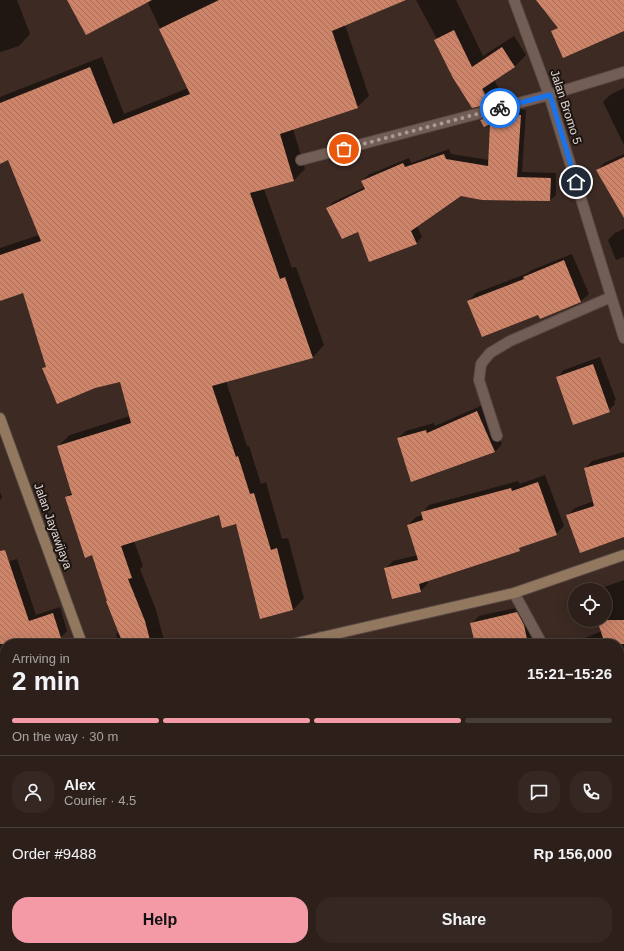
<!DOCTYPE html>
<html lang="en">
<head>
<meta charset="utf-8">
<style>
	:root { --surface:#2d201a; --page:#352823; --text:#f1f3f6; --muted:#a7a3a2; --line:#483e39; --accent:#f49aa6 }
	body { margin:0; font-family:Helvetica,sans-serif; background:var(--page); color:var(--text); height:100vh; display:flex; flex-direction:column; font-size:15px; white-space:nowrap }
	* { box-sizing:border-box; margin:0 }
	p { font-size:13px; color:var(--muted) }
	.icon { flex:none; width:22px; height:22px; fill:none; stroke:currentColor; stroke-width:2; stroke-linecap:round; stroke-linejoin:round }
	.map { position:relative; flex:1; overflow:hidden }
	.drawer { position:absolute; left:0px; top:639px; width:624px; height:312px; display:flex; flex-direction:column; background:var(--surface); border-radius:16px 16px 0 0; box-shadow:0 4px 16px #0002,0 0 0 1px var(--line) }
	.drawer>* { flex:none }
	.fabs { position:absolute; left:568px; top:583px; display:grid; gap:8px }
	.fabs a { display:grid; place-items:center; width:44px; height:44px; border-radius:50%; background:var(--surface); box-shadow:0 4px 16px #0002,0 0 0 1px var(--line); font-size:20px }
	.pin { position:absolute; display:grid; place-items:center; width:34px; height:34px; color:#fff; margin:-17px; border:2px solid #fff; border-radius:50%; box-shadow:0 1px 4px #0007 }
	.courier { position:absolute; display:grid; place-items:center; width:40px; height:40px; margin:-20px; border:3px solid #1a73e8; border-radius:50%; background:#fff; color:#222; box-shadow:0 1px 5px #0007 }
	.headline em { font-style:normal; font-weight:700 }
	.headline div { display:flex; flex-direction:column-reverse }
	.headline { display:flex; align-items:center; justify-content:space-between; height:68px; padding:0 12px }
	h1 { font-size:26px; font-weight:700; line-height:30px }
	.bar { display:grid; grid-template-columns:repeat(4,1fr); gap:6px 4px; align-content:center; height:48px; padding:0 12px }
	.bar i { height:5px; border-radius:3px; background:var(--line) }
	.bar .on { background:var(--accent) }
	.bar p { grid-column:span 4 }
	.line { display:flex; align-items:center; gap:10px; padding:0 12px; border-top:1px solid var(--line) }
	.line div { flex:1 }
	.round { display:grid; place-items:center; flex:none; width:42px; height:42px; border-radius:16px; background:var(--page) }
	.action { display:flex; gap:8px; margin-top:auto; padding:8px 12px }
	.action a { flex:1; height:46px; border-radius:16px; background:var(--accent); color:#111; font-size:16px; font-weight:700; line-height:46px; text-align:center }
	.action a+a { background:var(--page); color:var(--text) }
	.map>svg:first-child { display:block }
	.shadow { fill:#0007; fill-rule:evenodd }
	.building { fill:url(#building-back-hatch) }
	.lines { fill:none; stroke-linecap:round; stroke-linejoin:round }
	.service-casing { stroke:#584943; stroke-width:12 }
	.minor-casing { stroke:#584943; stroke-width:12 }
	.secondary-casing { stroke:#584943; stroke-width:12 }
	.service { stroke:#735e56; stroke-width:10 }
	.minor { stroke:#735e56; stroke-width:10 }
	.secondary { stroke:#937860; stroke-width:10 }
	.done { stroke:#a89a95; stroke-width:4; stroke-dasharray:0 7.2 }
	.route { stroke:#1a73e8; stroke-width:5 }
	.labels { text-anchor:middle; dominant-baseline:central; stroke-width:4; stroke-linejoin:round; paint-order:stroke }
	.street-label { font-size:12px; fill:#e2d6d2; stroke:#1d1512 }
</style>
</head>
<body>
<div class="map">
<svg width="624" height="951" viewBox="0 0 624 951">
	<defs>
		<pattern id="building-back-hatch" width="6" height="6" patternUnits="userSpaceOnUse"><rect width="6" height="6" fill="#cd8469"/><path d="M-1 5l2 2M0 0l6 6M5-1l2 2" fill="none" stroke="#a4705c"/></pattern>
	</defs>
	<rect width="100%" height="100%" fill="#3c2a23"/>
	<g class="shadow">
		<polygon points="0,0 17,0 30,34 19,46 0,52"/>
		<polygon points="68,0 403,0 345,25 369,96 357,107 293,129 305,169 294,180 264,189 292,268 296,267 324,345 313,357 226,381 247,446 249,446 261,484 266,482 282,539 288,538 304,598 293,610 261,618 236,523 219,514 134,541 143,566 140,569 156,610 165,644 119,644 116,634 119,631 93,554 67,497 72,492 58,446 70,435 130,416 120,381 44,368 47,365 23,292 0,293 0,248 39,235 9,159 0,162 0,97 102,57 124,114 188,88 147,1"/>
		<path d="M416 0H456L483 56 514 36 526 55 515 66 494 79 500 92 489 103 437 39ZM479 84H481L487 97H485Z"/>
		<polygon points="624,88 624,145 603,102 610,95"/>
		<polygon points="507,109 526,110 522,172 556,173 556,195 550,200 482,199 461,195 417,226 422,237 416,243 359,230 328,208 333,202 365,187 362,181 368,175 409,158 411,163 449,149 451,154 489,160 491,122 481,120 486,115"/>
		<polygon points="624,154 624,216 597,171 604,163"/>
		<polygon points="624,229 624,257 616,260 608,240 615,233"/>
		<polygon points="572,254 589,294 581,301 541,318 539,314 469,301 476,293 528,273 532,270"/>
		<polygon points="600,357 616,400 614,401 615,404 607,412 557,378 564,370"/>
		<polygon points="485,404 502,444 495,452 398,438 406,431 434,423 435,426"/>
		<polygon points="624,452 624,536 567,516 575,508 594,501 585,469 592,461"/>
		<polygon points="545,475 564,526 556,534 428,580 428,583 421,591 392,598 385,569 393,561 418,555 408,525 416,517 422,515 422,513 429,505 518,481 520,484"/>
		<polygon points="0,492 2,498 0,500"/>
		<polygon points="17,559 36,615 60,607 67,631 60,638 50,640 51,644 5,644 5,724 0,725 0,564"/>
		<polygon points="624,580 624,737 619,729 619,644 576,644 580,640 602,631 598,620 605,620 605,590 596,590"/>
		<polygon points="525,606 537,644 476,644 472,623 479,616"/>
		<polygon points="0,725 2,731 5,732 5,833 0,834"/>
		<polygon points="619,846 624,855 624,873 620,875 622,881 624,881 624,951 484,951 481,946 619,946"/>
		<polygon points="227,946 441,946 443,951 219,951 228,948"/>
	</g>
	<g class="building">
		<polygon points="67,0 152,0 86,35"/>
		<polygon points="219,0 406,0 332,31 358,108 280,134 294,181 250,193 280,279 285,277 313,358 212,386 236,457 238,456 250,494 254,493 271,550 277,548 293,610 260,619 236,524 222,528 219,515 121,546 132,578 128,579 145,621 151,644 123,644 106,601 107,601 92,555 85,558 65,497 72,495 57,446 131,423 120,382 95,388 57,404 42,368 46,367 23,293 0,301 0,255 41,241 8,160 0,164 0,103 90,67 113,124 190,94 159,29"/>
		<polygon points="536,0 624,0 624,31 563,58 551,31 558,28"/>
		<polygon points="454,30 472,67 502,47 515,67 482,89 490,104 472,108 453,78 434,40"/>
		<polygon points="500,114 521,115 517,177 551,178 550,201 482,200 461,196 411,231 417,244 369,262 358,232 342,239 326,208 365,189 361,181 403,163 405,167 444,154 446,159 488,166 490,124 484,127 480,120"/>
		<polygon points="624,157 624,218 596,170"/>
		<polygon points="564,260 581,302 540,319 538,315 482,337 467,301 524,279 523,277"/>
		<polygon points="593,364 610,412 573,425 556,377"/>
		<polygon points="477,411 495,452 411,482 397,438 426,430 427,433"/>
		<polygon points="624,457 624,537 580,553 566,515 594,506 584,468"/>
		<polygon points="538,482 557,535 519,548 520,551 419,584 421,592 392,599 384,568 418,560 407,525 423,520 421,512 511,488 512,491"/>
		<polygon points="5,550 29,621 53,613 61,638 42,644 0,644 0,551"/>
		<polygon points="517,612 524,625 528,644 475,644 470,623"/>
		<polygon points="597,620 624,620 624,644 605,644"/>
	</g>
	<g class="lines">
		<g class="service-casing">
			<g id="service">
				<polyline points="301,160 549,95"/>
				<polyline points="497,436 479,380 481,364 490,353 510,341 611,297"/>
			</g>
		</g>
		<g class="minor-casing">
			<g id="minor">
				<polyline points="514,0 549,95 624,338"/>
				<polyline points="549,95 624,72"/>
				<polyline points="514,593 542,644"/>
				<polyline points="321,637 324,644"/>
				<polyline points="619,788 624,797"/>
				<polyline points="619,883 624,881"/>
				<polyline points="174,946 176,951"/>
				<polyline points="455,951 467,946"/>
			</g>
		</g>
		<g class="secondary-casing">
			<g id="secondary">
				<polyline points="0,418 82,644"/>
				<polyline points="292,644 514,593 624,555"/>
				<polyline points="0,733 5,731"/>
			</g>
		</g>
		<use href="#service" class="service"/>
		<use href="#minor" class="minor"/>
		<use href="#secondary" class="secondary"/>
	</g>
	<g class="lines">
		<polyline class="done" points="344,149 500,108"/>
		<polyline class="route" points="500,108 550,95 576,182"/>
	</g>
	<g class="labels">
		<g class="street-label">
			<text transform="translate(566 107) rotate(72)">Jalan Bromo 5</text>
			<text transform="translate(53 526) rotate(70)">Jalan Jayawijaya</text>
		</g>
	</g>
</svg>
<div class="fabs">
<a><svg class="icon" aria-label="locate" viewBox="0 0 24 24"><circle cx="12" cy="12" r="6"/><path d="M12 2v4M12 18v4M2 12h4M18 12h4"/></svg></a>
</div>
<div class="pin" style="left:344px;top:149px;background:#ea580c"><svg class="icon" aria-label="bag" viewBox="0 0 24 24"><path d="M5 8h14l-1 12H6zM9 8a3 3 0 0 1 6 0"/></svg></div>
<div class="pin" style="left:576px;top:182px;background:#1f2937"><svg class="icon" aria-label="home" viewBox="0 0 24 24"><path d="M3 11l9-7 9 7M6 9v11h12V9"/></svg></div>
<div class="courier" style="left:500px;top:108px"><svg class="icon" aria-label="bike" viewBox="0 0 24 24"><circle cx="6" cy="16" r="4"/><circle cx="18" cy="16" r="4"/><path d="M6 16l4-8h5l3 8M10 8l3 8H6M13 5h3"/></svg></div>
<section class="drawer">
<div class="headline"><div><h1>2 min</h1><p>Arriving in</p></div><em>15:21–15:26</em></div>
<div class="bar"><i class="on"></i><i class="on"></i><i class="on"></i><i></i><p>On the way · 30 m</p></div>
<div class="line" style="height:72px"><a class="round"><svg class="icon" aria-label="person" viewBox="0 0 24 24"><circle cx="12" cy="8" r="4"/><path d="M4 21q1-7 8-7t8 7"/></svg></a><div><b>Alex</b><p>Courier · 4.5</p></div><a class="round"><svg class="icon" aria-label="chat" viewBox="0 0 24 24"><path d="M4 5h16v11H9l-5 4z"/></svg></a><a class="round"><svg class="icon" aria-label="phone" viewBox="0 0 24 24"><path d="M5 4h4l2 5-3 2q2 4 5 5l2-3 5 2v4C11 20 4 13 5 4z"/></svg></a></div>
<div class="line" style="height:52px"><div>Order #9488</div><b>Rp 156,000</b></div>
<div class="action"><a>Help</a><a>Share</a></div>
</section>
</div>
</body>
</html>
